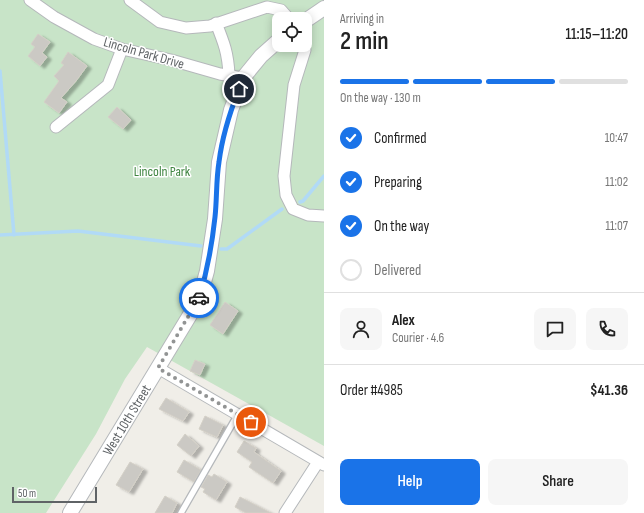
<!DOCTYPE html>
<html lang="en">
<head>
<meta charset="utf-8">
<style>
	:root { --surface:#fff; --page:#f6f6f6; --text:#222; --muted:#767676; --line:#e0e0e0; --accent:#1a73e8 }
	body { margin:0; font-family:"Sofia Sans Condensed",sans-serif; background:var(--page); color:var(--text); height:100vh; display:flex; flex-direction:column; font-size:15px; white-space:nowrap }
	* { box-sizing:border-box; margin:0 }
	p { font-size:13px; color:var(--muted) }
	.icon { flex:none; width:22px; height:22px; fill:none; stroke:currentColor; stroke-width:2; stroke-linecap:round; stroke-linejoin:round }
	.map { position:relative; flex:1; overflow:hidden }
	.drawer { display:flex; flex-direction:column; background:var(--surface); width:320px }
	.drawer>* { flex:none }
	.tools { position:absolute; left:272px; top:12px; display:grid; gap:8px }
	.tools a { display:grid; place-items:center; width:40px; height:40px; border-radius:8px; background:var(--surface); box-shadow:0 2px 10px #0003; font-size:20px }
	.scale { position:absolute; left:12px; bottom:10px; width:85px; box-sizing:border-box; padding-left:4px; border:2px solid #5f6366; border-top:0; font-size:11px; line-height:14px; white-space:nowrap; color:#5f6366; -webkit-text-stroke:3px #fff; paint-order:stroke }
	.pin { position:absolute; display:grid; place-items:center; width:34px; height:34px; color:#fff; margin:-17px; border:2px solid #fff; border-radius:50%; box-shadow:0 1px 4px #0007 }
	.courier { position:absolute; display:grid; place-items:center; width:40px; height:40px; margin:-20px; border:3px solid #1a73e8; border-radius:50%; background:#fff; color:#222; box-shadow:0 1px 5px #0007 }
	.head em { font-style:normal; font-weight:600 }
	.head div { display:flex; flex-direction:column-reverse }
	.head { display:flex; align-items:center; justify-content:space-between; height:68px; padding:0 16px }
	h1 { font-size:26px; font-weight:600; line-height:30px }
	.bar { display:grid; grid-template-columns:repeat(4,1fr); gap:6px 4px; align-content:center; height:48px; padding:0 16px }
	.bar i { height:5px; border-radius:3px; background:var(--line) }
	.bar .selected { background:var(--accent) }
	.bar p { grid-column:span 4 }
	.line { display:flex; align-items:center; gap:10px; padding:0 16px; border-top:1px solid var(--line) }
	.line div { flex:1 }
	.round { display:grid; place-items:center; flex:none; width:42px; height:42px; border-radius:8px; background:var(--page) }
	ol { padding:0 16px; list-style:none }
	li { display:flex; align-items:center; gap:12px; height:44px }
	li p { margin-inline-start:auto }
	li .icon { padding:4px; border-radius:50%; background:var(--accent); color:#fff; stroke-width:4 }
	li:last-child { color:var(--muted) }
	li i { width:22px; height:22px; border:2px solid var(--line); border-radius:50% }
	.cta { display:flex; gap:8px; margin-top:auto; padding:8px 16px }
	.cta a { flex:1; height:46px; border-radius:8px; background:var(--accent); color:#fff; font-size:16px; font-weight:600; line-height:46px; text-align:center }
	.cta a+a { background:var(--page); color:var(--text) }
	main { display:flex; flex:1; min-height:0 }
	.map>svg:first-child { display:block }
	.green { fill:#c8e4c8; fill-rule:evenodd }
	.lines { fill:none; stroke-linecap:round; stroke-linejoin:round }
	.stream { stroke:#b1daf6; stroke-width:3.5 }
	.building { fill:#cbc9c4; stroke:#d4d0c7; filter:url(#shadow) }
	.service-casing { stroke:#b5b8bb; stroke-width:8 }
	.minor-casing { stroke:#b5b8bb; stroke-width:13 }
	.tertiary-casing { stroke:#b5b8bb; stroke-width:16 }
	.service { stroke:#fff; stroke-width:5.5 }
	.minor { stroke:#fff; stroke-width:11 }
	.tertiary { stroke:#fff; stroke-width:14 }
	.done { stroke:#929494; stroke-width:4; stroke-dasharray:0 7.2 }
	.route { stroke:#1a73e8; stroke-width:5 }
	.labels { text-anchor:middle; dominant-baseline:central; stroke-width:3; stroke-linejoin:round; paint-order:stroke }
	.street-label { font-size:14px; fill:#5f6366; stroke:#fff }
	.park-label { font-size:14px; fill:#408542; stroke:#fff }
</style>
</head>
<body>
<main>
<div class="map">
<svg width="324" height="513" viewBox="0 0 324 513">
	<defs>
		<filter id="shadow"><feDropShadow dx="4.5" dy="2.5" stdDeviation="1" flood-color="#0004"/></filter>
	</defs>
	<rect width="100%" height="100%" fill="#f0eee8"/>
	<path class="green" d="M0 0H324V446L147 347 125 379 96 434 46 513H0ZM279 19H305V45H279Z"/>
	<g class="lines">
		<g class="stream">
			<polyline points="0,71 14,235"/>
			<polyline points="300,202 303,201 324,176"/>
			<polyline points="0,235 78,231 201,246"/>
			<polyline points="221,249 227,249 282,209"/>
		</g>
	</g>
	<g class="building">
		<polygon points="38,34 50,42 42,53 47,57 40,66 28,56 35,47 31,44"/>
		<polygon points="68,52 87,66 76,81 61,98 67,102 59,113 44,102 59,81 54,76 64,65 61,63"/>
		<polygon points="117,107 131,120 123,129 108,117"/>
		<polygon points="225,302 238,311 223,334 210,325"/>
		<polygon points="195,360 205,364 200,375 190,371"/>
		<polygon points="166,398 189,412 183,421 159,409"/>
		<polygon points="205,416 223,425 217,437 199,429"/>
		<polygon points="185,434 199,446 191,456 177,445"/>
		<polygon points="244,441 256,448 254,452 281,471 273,483 249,467 252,462 237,452"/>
		<polygon points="184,460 201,470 194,482 177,472"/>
		<polygon points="130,462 143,469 129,492 116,485"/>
		<polygon points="214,474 227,482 216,500 203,492 205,489 201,487 208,475 212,477"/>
		<polygon points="165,496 177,503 172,513 155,513"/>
		<polygon points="240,497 271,513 246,513 235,507"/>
	</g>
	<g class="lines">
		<g class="service-casing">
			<polyline id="service" points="181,513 238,414"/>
		</g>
		<g class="minor-casing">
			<g id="minor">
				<polyline points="30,0 54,17 94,39 122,49 171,60 220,74 243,78"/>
				<polyline points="130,0 160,22 186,28 210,26 267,7 281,10 289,19"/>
				<path d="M216 23C224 43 228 53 229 75"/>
				<polyline points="304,45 305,50 294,85 284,176 286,195 293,209 308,215 324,216"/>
				<polyline points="56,127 108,85 122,49"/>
				<polyline points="158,368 324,465"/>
				<polyline points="285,513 318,462"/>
			</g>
		</g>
		<g class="tertiary-casing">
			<g id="tertiary">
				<polyline points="305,21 324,8"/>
				<path id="s1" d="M70 513 199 300 207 271 215 219 219 162 231 110 243 78 261 56 279 40"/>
			</g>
		</g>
		<use href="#service" class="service"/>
		<use href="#minor" class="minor"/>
		<use href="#tertiary" class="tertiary"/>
	</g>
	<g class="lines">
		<polyline class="done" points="199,298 158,368 251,422"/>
		<path class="route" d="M199 298C207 272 212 245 215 217 217 199 216 180 219 162 222 137 230 112 239 89"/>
	</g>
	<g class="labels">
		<g class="street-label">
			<text transform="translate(144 53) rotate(16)">Lincoln Park Drive</text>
			<text stroke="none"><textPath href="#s1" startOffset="109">West 10th Street</textPath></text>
		</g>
		<g class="park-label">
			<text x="162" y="171">Lincoln Park</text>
		</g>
	</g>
</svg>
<div class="tools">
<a><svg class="icon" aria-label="locate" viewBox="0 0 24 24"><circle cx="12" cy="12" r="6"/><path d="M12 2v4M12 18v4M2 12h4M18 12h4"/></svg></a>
</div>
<div class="scale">50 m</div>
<div class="pin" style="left:251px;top:422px;background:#ea580c"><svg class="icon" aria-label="bag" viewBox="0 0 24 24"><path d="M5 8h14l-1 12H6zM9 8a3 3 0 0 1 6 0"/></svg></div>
<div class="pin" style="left:239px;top:89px;background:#1f2937"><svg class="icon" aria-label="home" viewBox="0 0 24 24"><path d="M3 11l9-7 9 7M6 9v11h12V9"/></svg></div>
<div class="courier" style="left:199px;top:298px"><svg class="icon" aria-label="car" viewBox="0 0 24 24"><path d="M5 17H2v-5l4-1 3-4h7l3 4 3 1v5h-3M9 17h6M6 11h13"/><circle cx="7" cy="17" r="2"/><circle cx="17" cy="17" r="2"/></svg></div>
</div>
<section class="drawer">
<div class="head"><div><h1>2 min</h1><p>Arriving in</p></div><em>11:15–11:20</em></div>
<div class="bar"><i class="selected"></i><i class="selected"></i><i class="selected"></i><i></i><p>On the way · 130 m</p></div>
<ol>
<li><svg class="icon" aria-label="check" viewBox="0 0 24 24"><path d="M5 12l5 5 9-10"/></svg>Confirmed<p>10:47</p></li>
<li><svg class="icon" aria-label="check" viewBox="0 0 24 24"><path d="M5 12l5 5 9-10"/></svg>Preparing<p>11:02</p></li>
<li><svg class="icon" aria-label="check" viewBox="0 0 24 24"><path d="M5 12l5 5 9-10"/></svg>On the way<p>11:07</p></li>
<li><i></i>Delivered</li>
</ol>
<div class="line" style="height:72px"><a class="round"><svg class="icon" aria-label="person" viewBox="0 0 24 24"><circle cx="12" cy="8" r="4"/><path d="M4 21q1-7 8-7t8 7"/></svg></a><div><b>Alex</b><p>Courier · 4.6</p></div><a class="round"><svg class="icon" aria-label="chat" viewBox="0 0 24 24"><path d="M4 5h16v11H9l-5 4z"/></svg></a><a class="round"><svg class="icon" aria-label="phone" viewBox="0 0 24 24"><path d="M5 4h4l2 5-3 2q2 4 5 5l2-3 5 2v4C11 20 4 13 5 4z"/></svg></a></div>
<div class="line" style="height:52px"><div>Order #4985</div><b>$41.36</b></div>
<div class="cta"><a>Help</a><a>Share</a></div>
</section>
</main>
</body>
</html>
